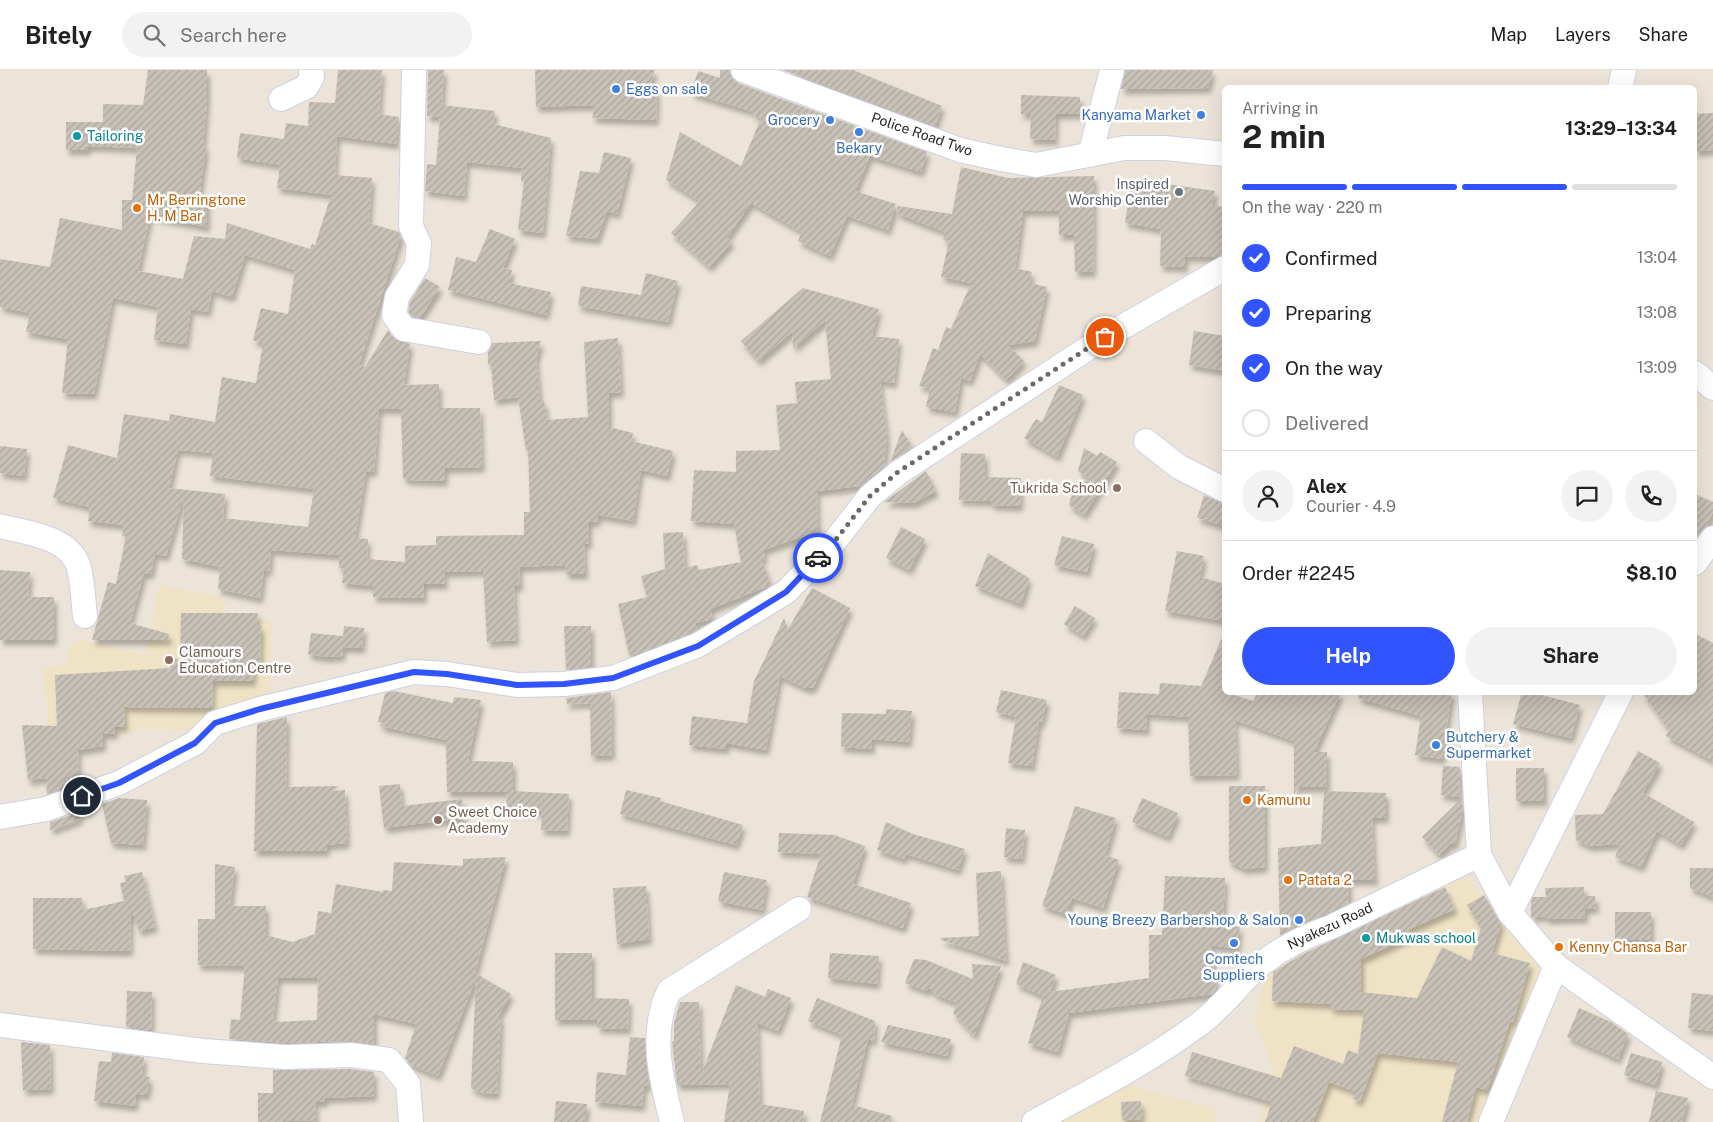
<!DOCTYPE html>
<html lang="en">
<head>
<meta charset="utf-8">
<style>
	:root { --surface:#fff; --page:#f2f2f2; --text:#222; --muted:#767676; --line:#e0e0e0; --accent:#3254ff }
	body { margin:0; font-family:"Public Sans",sans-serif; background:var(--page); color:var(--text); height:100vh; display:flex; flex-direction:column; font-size:19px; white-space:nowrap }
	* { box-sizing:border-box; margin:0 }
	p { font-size:16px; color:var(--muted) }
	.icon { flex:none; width:28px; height:28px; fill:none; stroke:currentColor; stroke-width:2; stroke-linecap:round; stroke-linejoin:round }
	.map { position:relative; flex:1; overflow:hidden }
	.sheet { position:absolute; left:1222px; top:15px; width:475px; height:610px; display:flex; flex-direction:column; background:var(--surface); border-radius:8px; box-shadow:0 5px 20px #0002 }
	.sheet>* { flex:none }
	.pin { position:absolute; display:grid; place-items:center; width:42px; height:42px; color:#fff; margin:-21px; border:2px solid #fff; border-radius:50%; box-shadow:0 1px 5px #0007 }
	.courier { position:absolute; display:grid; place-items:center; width:50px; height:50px; margin:-25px; border:4px solid #3254ff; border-radius:50%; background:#fff; color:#222; box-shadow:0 1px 6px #0007 }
	.head em { font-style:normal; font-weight:700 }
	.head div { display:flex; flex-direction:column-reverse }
	.head { display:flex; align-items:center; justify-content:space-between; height:85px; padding:0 20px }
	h1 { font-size:32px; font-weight:700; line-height:38px }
	.bar { display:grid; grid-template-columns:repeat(4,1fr); gap:8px 5px; align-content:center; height:60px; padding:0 20px }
	.bar i { height:6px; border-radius:4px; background:var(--line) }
	.bar .active { background:var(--accent) }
	.bar p { grid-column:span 4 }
	.line { display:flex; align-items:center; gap:12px; padding:0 20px; border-top:1px solid var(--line) }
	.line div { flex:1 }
	.round { display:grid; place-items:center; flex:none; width:52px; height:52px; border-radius:26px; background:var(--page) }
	ol { padding:0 20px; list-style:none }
	li { display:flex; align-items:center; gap:15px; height:55px }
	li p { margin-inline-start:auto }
	li .icon { padding:5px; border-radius:50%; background:var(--accent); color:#fff; stroke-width:4 }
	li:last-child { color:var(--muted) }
	li i { width:28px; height:28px; border:2px solid var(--line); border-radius:50% }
	.cta { display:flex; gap:10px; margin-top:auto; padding:10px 20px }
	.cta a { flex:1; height:58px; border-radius:30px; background:var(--accent); color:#fff; font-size:20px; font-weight:700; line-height:58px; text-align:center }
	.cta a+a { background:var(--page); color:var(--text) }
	header { display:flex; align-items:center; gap:30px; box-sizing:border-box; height:70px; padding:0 25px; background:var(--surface); border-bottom:1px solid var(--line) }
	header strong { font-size:24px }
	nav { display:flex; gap:28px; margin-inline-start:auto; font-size:18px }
	.search { width:350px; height:45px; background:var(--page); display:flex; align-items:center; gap:12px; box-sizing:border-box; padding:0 18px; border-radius:28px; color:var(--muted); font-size:19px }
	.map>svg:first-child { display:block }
	.education { fill:#efe3c6 }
	.building { fill:url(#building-hatch); fill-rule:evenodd; filter:url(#shadow) }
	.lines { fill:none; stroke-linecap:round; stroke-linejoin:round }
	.minor-casing { stroke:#ced1e3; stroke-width:26 }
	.minor { stroke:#fff; stroke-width:24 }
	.done { stroke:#6d6a66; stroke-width:5; stroke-dasharray:0 9 }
	.route { stroke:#3254ff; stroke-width:6 }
	.shop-dot { fill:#3f7fe0; stroke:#fff; stroke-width:2 }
	.culture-dot { fill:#0f9aa8; stroke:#fff; stroke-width:2 }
	.worship-dot { fill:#6b7280; stroke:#fff; stroke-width:2 }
	.food-dot { fill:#e8710a; stroke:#fff; stroke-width:2 }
	.education-dot { fill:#8d6e63; stroke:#fff; stroke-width:2 }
	.labels { text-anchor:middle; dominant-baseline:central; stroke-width:5; stroke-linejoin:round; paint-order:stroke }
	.shop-label { font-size:14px; fill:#366cbe; stroke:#fff; text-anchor:end }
	.street-label { font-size:14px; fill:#282828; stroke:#fff }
	.culture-label { font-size:14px; fill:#0d838f; stroke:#fff; text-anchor:start }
	.worship-label { font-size:14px; fill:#5b616d; stroke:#fff; text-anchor:end }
	.food-label { font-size:14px; fill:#c56008; stroke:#fff; text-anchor:start }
	.education-label { font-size:14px; fill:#785e54; stroke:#fff; text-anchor:start }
</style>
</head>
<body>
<header>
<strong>Bitely</strong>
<div class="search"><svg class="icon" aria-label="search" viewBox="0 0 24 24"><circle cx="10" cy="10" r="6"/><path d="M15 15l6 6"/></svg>Search here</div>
<nav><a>Map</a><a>Layers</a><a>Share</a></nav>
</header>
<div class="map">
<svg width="1713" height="1052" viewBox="0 0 1713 1052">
	<defs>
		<pattern id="building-hatch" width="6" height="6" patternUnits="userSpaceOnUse" patternTransform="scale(1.25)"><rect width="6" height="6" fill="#c7c1b8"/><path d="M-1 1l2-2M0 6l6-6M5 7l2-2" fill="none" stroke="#aba69e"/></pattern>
		<filter id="shadow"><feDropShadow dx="3" dy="5.5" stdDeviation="2.5" flood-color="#0004"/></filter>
	</defs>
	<rect width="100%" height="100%" fill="#ece4d8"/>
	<g class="education">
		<polygon points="160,515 221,527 227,548 272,550 270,627 185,661 139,658 130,664 50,669 43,598 65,595 70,577 80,570 145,585"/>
		<polygon points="1461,803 1541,887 1536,921 1480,1052 1257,1052 1274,1016 1274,1001 1254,950 1268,897"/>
		<polygon points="1122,1014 1212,1038 1217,1052 1045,1052"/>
	</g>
	<g class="building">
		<path d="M148 0H207V30L203 76 206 77 199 128 207 129V157L150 146 138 201 183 209 194 166 225 169 227 153 310 179 312 174 315 175 331 125 277 118 280 95 237 88 240 63 284 69 286 53 308 56 309 32 335 33 338 0H382L379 44 399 47 396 74 337 66 335 105 372 108 369 153 399 162 401 166 359 295 365 297 388 260 393 267 410 274 404 315 439 314V338H480L482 397 445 398V411L409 410 403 408 401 339H379L374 402 366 401 355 468 368 469 367 489 405 492V476L436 475V466L524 465V442H530L528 380H526L518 327 494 330 491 294 488 295V282L492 273 541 271 536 290 540 331H544L547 350 588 347 584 272 618 268 621 322 609 323V357L633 363 631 371 673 381 667 406 641 400 633 451 598 445V451L589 452V473L584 474 585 504H566L565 495 519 497 520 516H514L516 570 487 572 483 501 444 502 445 514H424V528L373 527V516L342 513 344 498H339V485L271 480 269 501 264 500 260 528 218 519 220 497 182 489 184 425 166 486 155 484 151 504 144 503 130 553 169 564 168 570H92L108 512 116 514 126 466H122L124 455 88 451 90 437 53 428 68 375 117 388 124 344 169 351 170 344 215 352 222 307 256 313 263 273 253 270 261 238 288 244 295 200 245 185 232 227 212 221 208 242 191 239 186 274 154 270 158 237 113 228 94 324 62 323 68 269 26 262 30 243 0 237V189L50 197 60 148 122 160V130H132L137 78 88 76V80H66V52H103V34L143 35ZM178 380 213 383 210 406 314 419 308 457 223 448 225 424 169 418Z"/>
		<polygon points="428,0 444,0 442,35 495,41 493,54 551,68 543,163 518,160 524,111 521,111 522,98 467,92 464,126 425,121 427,94 436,95 440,47 427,46"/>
		<polygon points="535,0 655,0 649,19 657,20 656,50 592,48 595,35 536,37"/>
		<polygon points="720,0 730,0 732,8 738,13 927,82 921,102 870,86 855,121 896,134 888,160 847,146 830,186 798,171 802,162 751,133 727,168 732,172 709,197 671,163 700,131 666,110 680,62 741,96 761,48 753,45 754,42 691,23 698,1 720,8"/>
		<polygon points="783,0 853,0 942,36 935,56"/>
		<polygon points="1125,0 1213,0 1208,18 1121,19"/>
		<polygon points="1021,25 1080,27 1080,44 1056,44 1055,70 1030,69 1031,44 1021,44"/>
		<polygon points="1713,43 1713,80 1695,81 1695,44"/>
		<polygon points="604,82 631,88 617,144 607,141 597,169 566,166 580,101 599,103"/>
		<polygon points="961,97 1008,108 1094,106 1093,202 1075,202 1074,165 1059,165 1059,141 1023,141 1015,198 1032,202 1029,213 1047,217 1035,271 1008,275 1024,291 1006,310 980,284 970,311 961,308 955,342 926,337 930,318 919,316 933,278 938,280 946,257 951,259 971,213 941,207 949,171 943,170 945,162 896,143 898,136 952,144"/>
		<polygon points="1132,109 1215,121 1212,136 1225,137 1224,184 1217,187 1185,187 1185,197 1160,196 1161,159 1125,153"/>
		<polygon points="490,159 515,169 503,198 512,200 509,213 551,222 546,245 448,220 456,187 476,192"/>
		<polygon points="646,203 678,211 668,252 578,236 581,216 641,225"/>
		<polygon points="425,208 440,217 420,248 412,246 408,242 410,232"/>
		<polygon points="803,218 879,239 872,266 899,269 894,313 880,311 887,369 884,393 887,394 860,416 817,421 818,461 763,480 765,488 761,489 771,515 710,539 713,549 695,553 697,560 692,563 643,582 629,585 618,534 647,527 641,506 665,499 663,463 683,462 685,498 697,495 699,500 741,492 734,454 691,451 694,400 736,402 736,381 780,380 776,335 797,333 795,312 831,309 825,251 793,278 792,262 758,291 741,271"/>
		<polygon points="1194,261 1225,266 1225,301 1189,295"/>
		<polygon points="1059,315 1083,325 1057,387 1024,368 1036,349 1042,352"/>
		<polygon points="902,360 912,377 890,392"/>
		<polygon points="0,376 27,379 24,406 0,403"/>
		<polygon points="1084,378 1097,386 1100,382 1117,392 1084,445 1069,435 1071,427 1082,411 1096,412 1078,401"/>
		<polygon points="961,383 985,384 985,407 1021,408 1020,436 991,435 991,431 959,430"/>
		<polygon points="926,401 936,421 914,433 884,432"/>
		<polygon points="1695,424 1713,432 1713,441 1707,456 1695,469"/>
		<polygon points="1204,425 1225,434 1225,456 1197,448"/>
		<polygon points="901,457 925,469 909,500 886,488"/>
		<polygon points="1062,466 1094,474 1087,502 1054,495"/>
		<polygon points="1177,481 1204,486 1200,507 1225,514 1225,551 1165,541"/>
		<polygon points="988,483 1029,508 1021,534 975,516"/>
		<polygon points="0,500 30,502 28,527 54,527 54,570 0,570"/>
		<polygon points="812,518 850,538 813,618 805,618 780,606 766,680 726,673 726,679 689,675 692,646 747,653 754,611 784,548 788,559"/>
		<polygon points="1075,536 1095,548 1083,566 1064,554"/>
		<polygon points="181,543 258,543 256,556 261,556 260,594 254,594 253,611 213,611 212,638 124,637 125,656 115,657 115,664 103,664 103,676 78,680 79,713 47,724 46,708 28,710 22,655 57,656 55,605 170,598 170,587 180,590"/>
		<polygon points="344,556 364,558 362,578 343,577 342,586 324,587 308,584 311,563 343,566"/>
		<polygon points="564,556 591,556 591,597 566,600"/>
		<polygon points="1225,561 1225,622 1253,631 1258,622 1341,622 1314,682 1327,682 1327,717 1298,717 1294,725 1294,671 1235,650 1237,705 1190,706 1188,647 1147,644 1147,660 1117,658 1119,622 1159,624 1160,613 1201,616"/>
		<polygon points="1695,564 1713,573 1713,691 1666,666 1669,661 1642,622 1695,622"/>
		<polygon points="1001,620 1047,630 1042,652 1039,652 1032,696 1008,693 1016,647 996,642"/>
		<polygon points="394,621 453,633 454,627 481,630 468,691 513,692 513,721 569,724 567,761 541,760 542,742 506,741 507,722 447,722 446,670 380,656 383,653 378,652 385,623"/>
		<polygon points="611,622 612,685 591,686 590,633 567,634 566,628"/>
		<polygon points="1359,622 1452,622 1442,689 1415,685 1421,646 1358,628"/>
		<polygon points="1522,622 1530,622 1580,635 1571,668 1513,654"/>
		<polygon points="886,639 912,641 909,672 872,669 872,679 841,677 842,643 886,644"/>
		<polygon points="287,647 286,717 338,716 334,721 345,720 347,773 327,775 326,781 254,781 257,654"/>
		<polygon points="1638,681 1660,693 1643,723 1694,752 1681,775 1657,761 1641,797 1615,787 1620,774 1590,776 1576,770 1575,745 1603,744"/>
		<polygon points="1443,696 1460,697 1459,727 1441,725"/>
		<rect x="1516" y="698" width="28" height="33"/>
		<polygon points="400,714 402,736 462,729 464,748 384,758 379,716"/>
		<polygon points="1229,716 1265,716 1265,797 1245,799 1229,792"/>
		<polygon points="626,720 661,728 660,731 743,755 736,775 620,744"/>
		<polygon points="1324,721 1386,723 1386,748 1372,748 1375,810 1349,810 1349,833 1280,865 1278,778 1321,774"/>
		<polygon points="119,728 147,730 143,775 111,773 102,734"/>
		<polygon points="1142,728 1178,743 1168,767 1132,752"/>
		<polygon points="1462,728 1463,740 1455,774 1450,774 1439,785 1422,767"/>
		<polygon points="1075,736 1116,748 1105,785 1119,790 1103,838 1072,828 1066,844 1042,836"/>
		<polygon points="80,742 80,749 50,760 50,752"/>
		<polygon points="886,752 913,764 965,779 958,800 906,784 904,789 877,780"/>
		<polygon points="1006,758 1025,760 1022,789 1004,787"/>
		<polygon points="779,763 834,765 865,776 853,814 911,833 903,858 807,827 821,784 778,782"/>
		<path d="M506 787 475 903 511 924 498 947H501L497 1024 482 1023 471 1018 476 908 438 1006 411 995 405 988 416 954 374 944V974L351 971 285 973 229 969 231 949 240 950 245 896 198 895V849H215V794L235 797 230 836H266V865L292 872 315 864 318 841 331 843 336 814 383 822V820L392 821 394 792 463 796V789ZM278 908H318L317 950 273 952Z"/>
		<polygon points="1690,798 1713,798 1713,827 1690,818"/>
		<polygon points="1001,801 1006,891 941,870 941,868 979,866 976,803"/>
		<polygon points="142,802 155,857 139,861 134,845 131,846 130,881 33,879 33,828 82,828 83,840 124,831 120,813 126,812 124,806"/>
		<polygon points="724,802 767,810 762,840 718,831"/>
		<polygon points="1165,806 1225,808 1223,855 1240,857 1237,879 1211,875 1216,920 1212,924 1069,943 1058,982 1028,973 1043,926 1016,914 1023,892 1056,905 1050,922 1149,908 1149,865 1162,865"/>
		<polygon points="646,816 649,869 617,874 613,818"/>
		<polygon points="1445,817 1455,839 1407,860 1416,864 1361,889 1361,922 1417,928 1442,877 1471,891 1481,858 1467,835 1484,825 1501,854 1492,883 1530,893 1513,952 1510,951 1487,1020 1476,1017 1467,1052 1442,1052 1458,992 1378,983 1360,1031 1353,1029 1354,1021 1329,1012 1313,1052 1265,1052 1272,1032 1185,1006 1192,982 1281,1008 1294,976 1343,994 1348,980 1358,984 1364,940 1331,939 1331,934 1272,931 1273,902 1301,885"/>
		<polygon points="1584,817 1584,826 1595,826 1596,838 1585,839 1585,848 1546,849 1546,846 1531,847 1531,832 1533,827 1546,827 1545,818"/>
		<rect x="1615" y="842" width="36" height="28"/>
		<polygon points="555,883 592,883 592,928 629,929 628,959 597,958 598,950 555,950"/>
		<polygon points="830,883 879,886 877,914 828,908"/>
		<polygon points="914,889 926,890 973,909 972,894 1001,896 974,966 953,943 957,933 936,925 929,918 926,921 905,913"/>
		<polygon points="736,915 765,927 768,919 791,928 778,961 757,953 760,1034 804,1041 803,1052 724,1052 730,1014 677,1015 672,971 674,971 674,953 680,932 699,932 701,1005"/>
		<polygon points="127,921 152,922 151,960 126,957"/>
		<polygon points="1692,923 1713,925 1713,961 1688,958"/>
		<polygon points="817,928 875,951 874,971 868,969 852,1035 892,1046 891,1052 820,1052 842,965 808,951"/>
		<polygon points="1579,938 1611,952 1628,964 1618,989 1567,967"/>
		<polygon points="888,955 951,969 947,986 881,972"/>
		<polygon points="630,967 645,968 649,1016 644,1016 642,1036 595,1032 597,1002 626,1005"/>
		<polygon points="21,972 50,975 51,1019 23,1020"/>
		<polygon points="112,983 144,987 142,1006 150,1007 147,1025 136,1024 135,1036 94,1031 99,991 111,992"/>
		<polygon points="1631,983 1662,992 1656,1015 1624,1005"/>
		<polygon points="350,999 374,1002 374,1026 325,1028 325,1032 315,1032 316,1050 258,1052 258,1023 273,1023 273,1000"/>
		<polygon points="1656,1021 1688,1028 1682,1052 1649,1052"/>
		<polygon points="556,1031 587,1034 585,1052 554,1052"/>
		<polygon points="1141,1031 1142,1049 1122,1050 1121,1032"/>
	</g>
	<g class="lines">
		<g class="minor-casing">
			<g id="minor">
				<polyline points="414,0 411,156 419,174 417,195 397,227 394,245 404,259 479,272"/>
				<polyline points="743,0 960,80 1001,89 1036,95 1124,78 1165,78 1225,84"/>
				<polyline points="1620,18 1624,0"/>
				<polyline points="281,29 306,17 312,7 311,0"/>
				<polyline points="1090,85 1112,0"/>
				<polyline points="1695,303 1713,318"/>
				<polyline points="1146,371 1179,397 1225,420"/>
				<path d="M0 456C26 463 67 466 78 495 83 510 83 530 85 546"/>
				<polyline points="1695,493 1713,468"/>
				<polyline points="0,747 46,739 119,713 195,673 215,653 260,639 414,602 447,604 517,615 564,614 613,608 698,575 786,522 834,472 870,426 898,403 1105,267 1225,198"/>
				<polyline points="1479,785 1510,843 1556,896 1713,1007"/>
				<polyline points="1510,843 1621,622"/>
				<polyline points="0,955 203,981 285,987 351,985 389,990 408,1014 411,1052"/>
				<path d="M672 1052C661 1008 649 964 669 921L799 839"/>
				<path d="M1034 1052C1090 1022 1147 993 1198 955 1222 938 1239 913 1261 894 1283 877 1305 866 1331 857L1479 785 1470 622"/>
				<polyline points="1491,1052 1556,896"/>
			</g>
		</g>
		<use href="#minor" class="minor"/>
	</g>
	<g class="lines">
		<polyline class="done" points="818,488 834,472 870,426 898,402 1105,267"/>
		<polyline class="route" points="82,726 119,713 195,673 215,653 260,639 414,602 447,604 517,615 564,614 613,608 698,576 786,522 818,488"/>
	</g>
	<g class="shop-dot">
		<circle cx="616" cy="19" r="5"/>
		<circle cx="1201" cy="45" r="5"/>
		<circle cx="830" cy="50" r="5"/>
		<circle cx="859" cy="62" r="5"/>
		<circle cx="1436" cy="675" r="5"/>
		<circle cx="1299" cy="850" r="5"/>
		<circle cx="1234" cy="873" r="5"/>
	</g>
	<g class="culture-dot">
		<circle cx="77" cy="66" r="5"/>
		<circle cx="1366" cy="868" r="5"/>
	</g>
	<circle class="worship-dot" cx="1179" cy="122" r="5"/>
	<g class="food-dot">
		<circle cx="137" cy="138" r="5"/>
		<circle cx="1247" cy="730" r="5"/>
		<circle cx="1288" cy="810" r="5"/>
		<circle cx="1559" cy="877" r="5"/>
	</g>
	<g class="education-dot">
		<circle cx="1117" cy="418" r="5"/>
		<circle cx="169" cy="590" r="5"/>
		<circle cx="438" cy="750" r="5"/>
	</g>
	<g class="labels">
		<g class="shop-label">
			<text x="626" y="19" text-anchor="start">Eggs on sale</text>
			<text x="1191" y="45">Kanyama Market</text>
			<text x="820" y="50">Grocery</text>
			<text x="859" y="78" text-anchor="middle">Bekary</text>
			<text x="1446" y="667" text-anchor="start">Butchery &amp;<tspan x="1446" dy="16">Supermarket</tspan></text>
			<text x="1289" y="850">Young Breezy Barbershop &amp; Salon</text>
			<text x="1234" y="889" text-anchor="middle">Comtech<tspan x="1234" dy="16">Suppliers</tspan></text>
		</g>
		<g class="street-label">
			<text transform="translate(922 64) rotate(19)">Police Road Two</text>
			<text transform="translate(1330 856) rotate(-25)">Nyakezu Road</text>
		</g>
		<g class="culture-label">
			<text x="87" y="66">Tailoring</text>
			<text x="1376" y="868">Mukwas school</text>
		</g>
		<g class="worship-label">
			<text x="1169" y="114">Inspired<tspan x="1169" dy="16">Worship Center</tspan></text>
		</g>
		<g class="food-label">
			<text x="147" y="130">Mr Berringtone<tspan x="147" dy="16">H. M Bar</tspan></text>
			<text x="1257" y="730">Kamunu</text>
			<text x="1298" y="810">Patata 2</text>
			<text x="1569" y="877">Kenny Chansa Bar</text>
		</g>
		<g class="education-label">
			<text x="1107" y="418" text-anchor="end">Tukrida School</text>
			<text x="179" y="582">Clamours<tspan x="179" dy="16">Education Centre</tspan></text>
			<text x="448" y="742">Sweet Choice<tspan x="448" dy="16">Academy</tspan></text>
		</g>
	</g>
</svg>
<div class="pin" style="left:1105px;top:267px;background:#ea580c"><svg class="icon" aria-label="bag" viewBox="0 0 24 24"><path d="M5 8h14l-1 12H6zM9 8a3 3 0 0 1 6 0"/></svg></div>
<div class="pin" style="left:82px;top:726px;background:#1f2937"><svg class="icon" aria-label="home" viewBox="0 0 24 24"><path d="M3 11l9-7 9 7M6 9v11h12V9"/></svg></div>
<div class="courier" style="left:818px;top:488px"><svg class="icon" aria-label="car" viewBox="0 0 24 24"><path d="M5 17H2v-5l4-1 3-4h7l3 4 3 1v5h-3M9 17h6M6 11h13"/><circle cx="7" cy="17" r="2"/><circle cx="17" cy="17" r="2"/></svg></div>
<section class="sheet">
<div class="head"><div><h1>2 min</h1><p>Arriving in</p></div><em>13:29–13:34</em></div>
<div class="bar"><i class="active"></i><i class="active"></i><i class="active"></i><i></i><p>On the way · 220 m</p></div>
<ol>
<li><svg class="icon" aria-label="check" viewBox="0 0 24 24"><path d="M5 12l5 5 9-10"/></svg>Confirmed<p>13:04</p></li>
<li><svg class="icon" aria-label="check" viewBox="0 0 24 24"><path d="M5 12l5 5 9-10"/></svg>Preparing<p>13:08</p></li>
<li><svg class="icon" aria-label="check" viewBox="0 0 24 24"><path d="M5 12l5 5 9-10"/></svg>On the way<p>13:09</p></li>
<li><i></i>Delivered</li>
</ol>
<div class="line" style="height:90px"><a class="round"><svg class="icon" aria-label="person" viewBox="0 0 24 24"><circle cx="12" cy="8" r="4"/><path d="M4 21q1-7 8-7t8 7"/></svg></a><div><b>Alex</b><p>Courier · 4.9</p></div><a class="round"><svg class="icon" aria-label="chat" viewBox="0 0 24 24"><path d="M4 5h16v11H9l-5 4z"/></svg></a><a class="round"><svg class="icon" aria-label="phone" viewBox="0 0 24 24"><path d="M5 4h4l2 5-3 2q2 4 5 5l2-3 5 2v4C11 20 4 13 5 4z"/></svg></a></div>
<div class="line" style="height:65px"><div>Order #2245</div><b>$8.10</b></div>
<div class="cta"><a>Help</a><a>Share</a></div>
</section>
</div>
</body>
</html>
